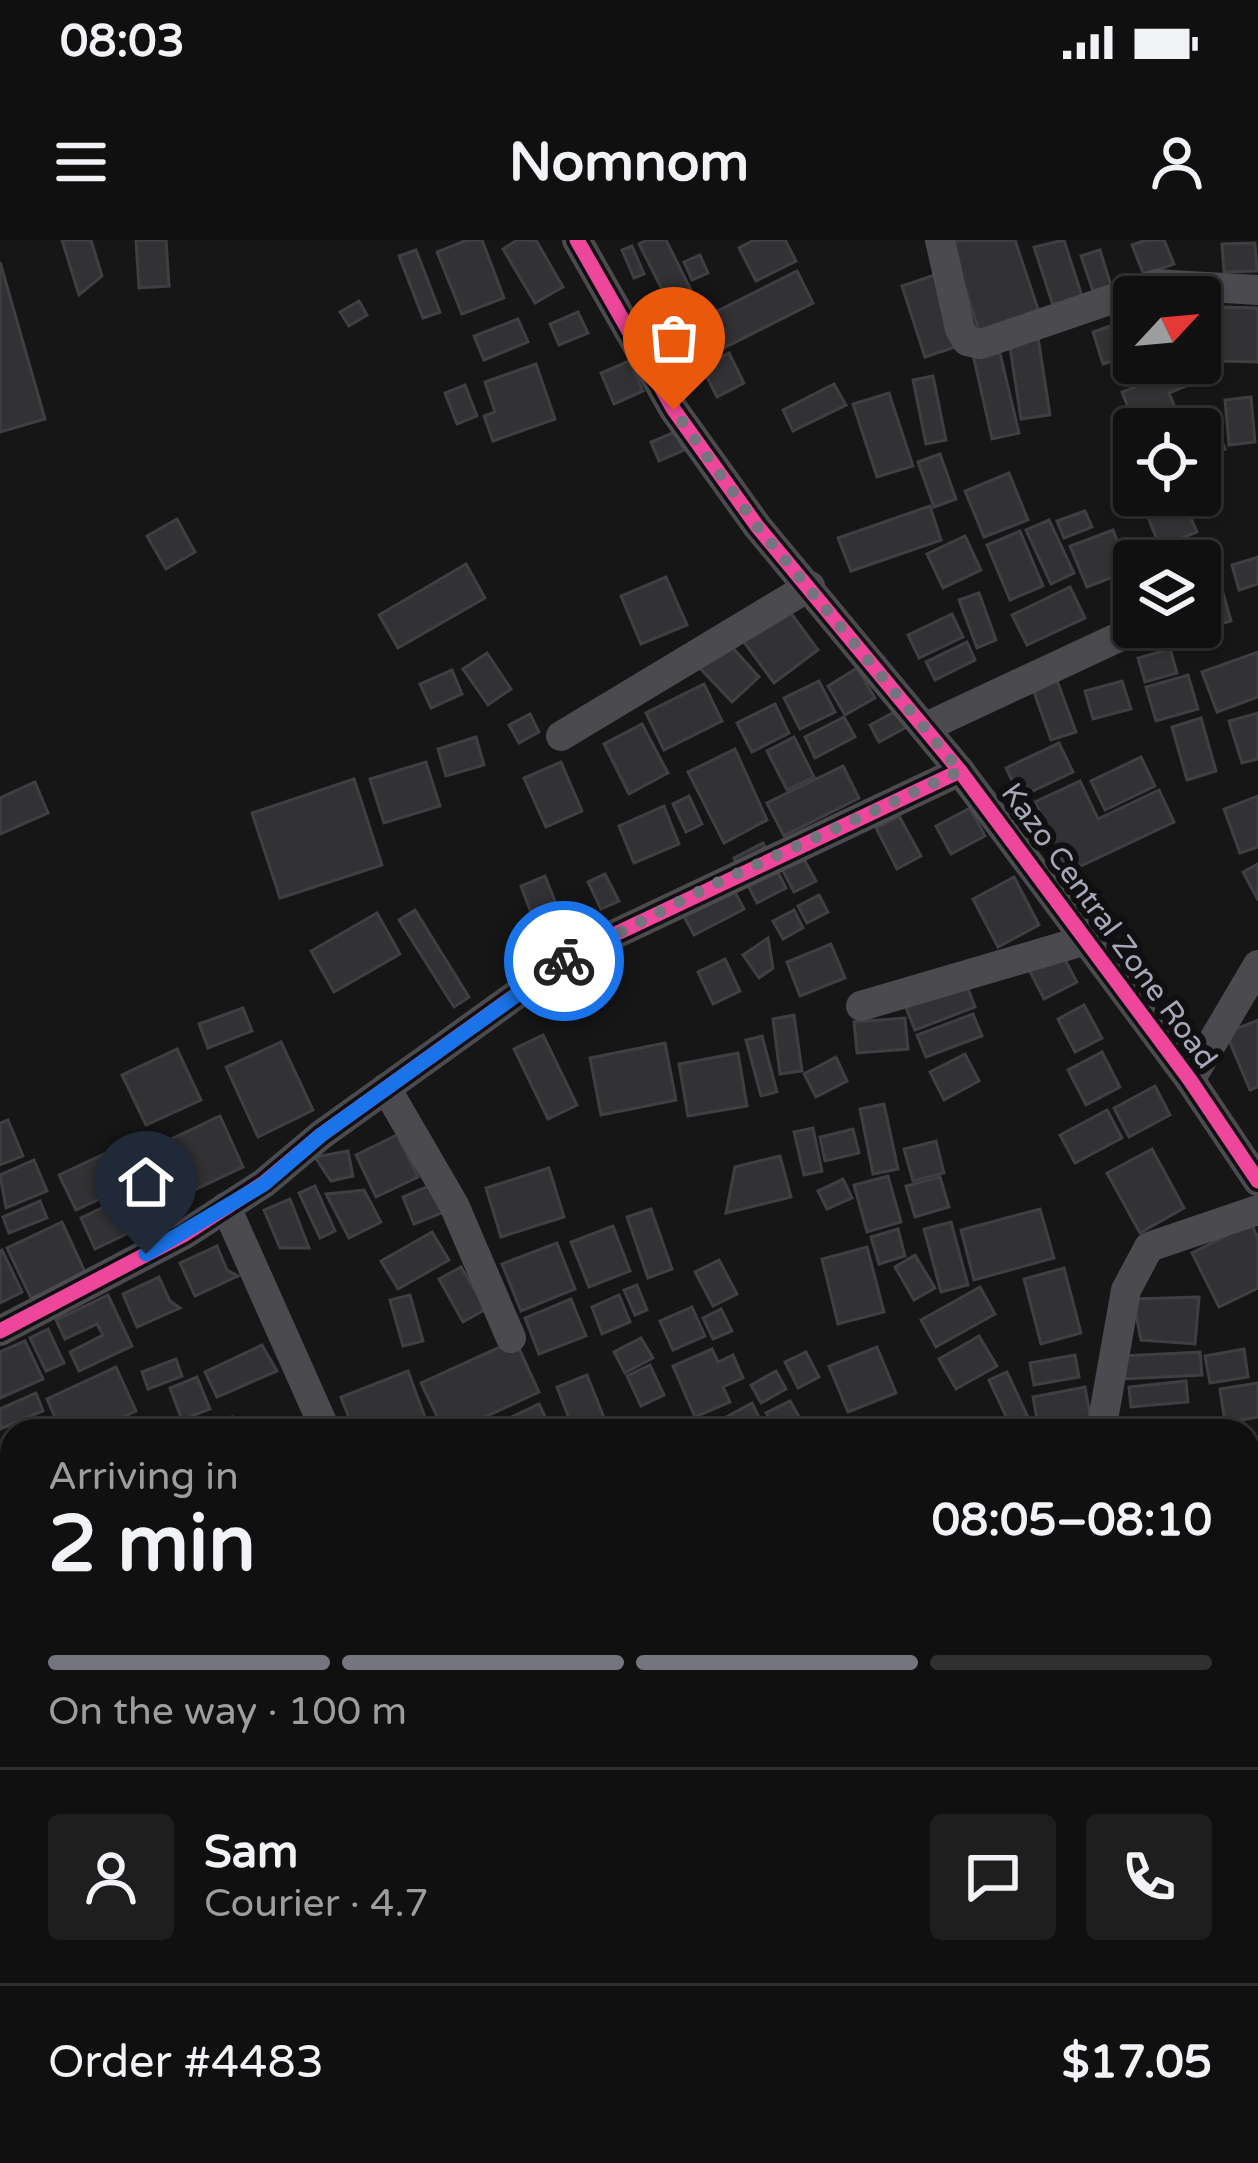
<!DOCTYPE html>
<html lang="en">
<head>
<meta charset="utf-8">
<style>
	:root { --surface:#101010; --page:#1e1e1e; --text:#f1f3f6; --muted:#9c9d9f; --line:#303030; --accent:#74757f }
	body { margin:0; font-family:"Varela Round",sans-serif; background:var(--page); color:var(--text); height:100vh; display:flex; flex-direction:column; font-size:45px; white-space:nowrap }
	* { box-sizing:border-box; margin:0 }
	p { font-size:39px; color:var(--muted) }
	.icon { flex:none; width:66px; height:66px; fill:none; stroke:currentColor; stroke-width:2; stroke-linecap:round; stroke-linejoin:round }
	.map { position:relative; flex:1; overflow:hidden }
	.panel { position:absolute; left:0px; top:1179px; width:1260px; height:744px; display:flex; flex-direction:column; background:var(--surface); border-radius:36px 36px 0 0; box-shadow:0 3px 9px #0004,0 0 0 3px var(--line) }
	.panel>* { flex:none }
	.needle { width:78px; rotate:64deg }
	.buttons { position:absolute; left:1113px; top:36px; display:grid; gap:24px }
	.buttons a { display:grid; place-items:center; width:108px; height:108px; border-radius:12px; background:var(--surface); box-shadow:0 3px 9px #0004,0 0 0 3px var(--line); font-size:60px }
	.pin { position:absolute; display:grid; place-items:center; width:102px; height:102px; color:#fff; margin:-123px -51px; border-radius:50% 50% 50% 0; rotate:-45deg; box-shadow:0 0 12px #0007 }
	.pin .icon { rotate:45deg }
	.courier { position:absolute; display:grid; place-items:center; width:120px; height:120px; margin:-60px; border:9px solid #1a73e8; border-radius:50%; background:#fff; color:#222; box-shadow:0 3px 15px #0007 }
	.summary em { font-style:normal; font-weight:700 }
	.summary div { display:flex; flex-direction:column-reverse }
	.summary { display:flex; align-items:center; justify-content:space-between; height:204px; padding:0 48px }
	h1 { font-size:78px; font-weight:700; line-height:90px }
	.bar { display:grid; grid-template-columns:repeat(4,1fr); gap:18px 12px; align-content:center; height:144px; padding:0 48px }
	.bar i { height:15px; border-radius:9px; background:var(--line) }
	.bar .on { background:var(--accent) }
	.bar p { grid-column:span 4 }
	.line { display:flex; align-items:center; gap:30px; padding:0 48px; border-top:3px solid var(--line) }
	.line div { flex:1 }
	.round { display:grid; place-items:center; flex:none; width:126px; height:126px; border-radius:12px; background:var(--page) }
	.status { display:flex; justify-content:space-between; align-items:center; height:84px; padding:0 60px; background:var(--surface); direction:ltr }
	.status svg { height:33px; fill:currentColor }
	header { display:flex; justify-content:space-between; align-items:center; height:156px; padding:0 48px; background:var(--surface); font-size:54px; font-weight:700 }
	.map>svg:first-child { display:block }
	.building { fill:#323234; stroke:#3f3e42; stroke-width:3 }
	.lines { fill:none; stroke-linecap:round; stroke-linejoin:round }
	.street { stroke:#4a4a4f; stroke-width:30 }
	.cycleway-casing { stroke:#101012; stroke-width:22 }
	.cycleway { stroke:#ed469a; stroke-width:15 }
	.done { stroke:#74757f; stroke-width:12; stroke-dasharray:0 21.6 }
	.route { stroke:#1a73e8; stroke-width:15 }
	.labels { text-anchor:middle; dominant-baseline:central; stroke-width:12; stroke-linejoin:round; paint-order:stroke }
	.street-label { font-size:30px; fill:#a7a8b7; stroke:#101012 }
</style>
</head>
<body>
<div class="status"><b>08:03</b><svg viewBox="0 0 49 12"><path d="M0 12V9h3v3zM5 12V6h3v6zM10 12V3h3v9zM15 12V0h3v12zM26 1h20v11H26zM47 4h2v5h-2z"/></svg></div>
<header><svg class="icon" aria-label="menu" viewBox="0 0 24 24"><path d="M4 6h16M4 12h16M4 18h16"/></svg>Nomnom<svg class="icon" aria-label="person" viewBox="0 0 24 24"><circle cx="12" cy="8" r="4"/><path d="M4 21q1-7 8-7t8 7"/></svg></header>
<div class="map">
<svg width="1258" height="1923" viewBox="0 0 1258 1923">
	<rect width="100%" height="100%" fill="#161616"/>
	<g class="building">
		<polygon points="62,0 91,0 102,36 79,55"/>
		<polygon points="136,0 166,0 169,46 139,48"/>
		<polygon points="467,0 482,0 504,58 462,74 437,12"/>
		<polygon points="517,0 536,0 563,47 535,63 503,9"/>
		<polygon points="647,0 666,0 696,60 673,71 639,4"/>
		<polygon points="754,0 785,0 796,21 756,41 739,8"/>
		<polygon points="1015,0 1039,72 979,91 950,1"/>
		<polygon points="1064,0 1088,75 1059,84 1034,7"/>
		<polygon points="1146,0 1164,0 1174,24 1144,35 1132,5"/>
		<polygon points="1255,3 1257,31 1224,32 1222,4"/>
		<polygon points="632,6 644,34 634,38 622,10"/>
		<polygon points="416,10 440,72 423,78 399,16"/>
		<polygon points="1100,10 1113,52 1095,57 1081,16"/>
		<polygon points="700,15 708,33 692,40 684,22"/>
		<polygon points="0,22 45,179 0,192"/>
		<polygon points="797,31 813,63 694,123 678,91"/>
		<polygon points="935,35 958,106 925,117 902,46"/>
		<polygon points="359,61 367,75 349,86 340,72"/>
		<polygon points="1222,67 1258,68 1258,122 1222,121"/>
		<polygon points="578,72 588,93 559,105 550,84"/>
		<polygon points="518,79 528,102 484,120 474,96"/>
		<polygon points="1128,80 1134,114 1103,124 1093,92"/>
		<polygon points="1038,97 1050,175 1021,179 1009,101"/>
		<polygon points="999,109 1019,193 992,199 973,115"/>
		<polygon points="729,113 744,143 717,157 702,127"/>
		<polygon points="629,121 643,151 614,164 601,133"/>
		<polygon points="536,124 555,179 493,201 484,176 495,172 485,142"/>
		<polygon points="1180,129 1186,146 1169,153 1184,189 1137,189 1122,152"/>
		<polygon points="933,136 946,200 926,204 913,140"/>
		<polygon points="834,144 846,165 793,191 783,170"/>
		<polygon points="465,145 477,176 457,184 445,153"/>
		<polygon points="889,153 913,226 877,237 853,164"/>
		<polygon points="1251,157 1255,202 1229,205 1225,160"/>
		<polygon points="1210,168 1225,209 1203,217 1200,189 1193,189 1188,176"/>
		<polygon points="675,192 684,210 659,221 651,202"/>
		<polygon points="940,214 956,259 934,267 918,222"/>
		<polygon points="1009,233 1028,280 984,297 965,251"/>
		<polygon points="1139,255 1181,255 1197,292 1160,307"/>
		<polygon points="930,266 941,300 851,331 838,298"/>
		<polygon points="1085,271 1092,287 1064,298 1057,281"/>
		<polygon points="177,279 195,312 166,329 147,296"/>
		<polygon points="1049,280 1074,333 1051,344 1026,290"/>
		<polygon points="1113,290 1129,331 1087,347 1070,306"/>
		<polygon points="1020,291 1043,346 1010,360 987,305"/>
		<polygon points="965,296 981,330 943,348 927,314"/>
		<polygon points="1204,299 1218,334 1200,341 1200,321 1150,321"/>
		<polygon points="1258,317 1258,344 1239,350 1232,325"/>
		<polygon points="466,324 485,358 398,408 379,375"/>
		<polygon points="666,337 687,385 641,404 621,356"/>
		<polygon points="1221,346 1231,381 1138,408 1127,373 1134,371 1134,387 1200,387 1200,352"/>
		<polygon points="1070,347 1085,378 1027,405 1012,375"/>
		<polygon points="979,353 996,400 977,408 959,360"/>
		<polygon points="785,365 818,410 774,443 741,398"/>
		<polygon points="952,374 963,397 919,418 908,395"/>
		<polygon points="724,398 759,437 732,462 696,424"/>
		<polygon points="967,402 975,420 935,440 926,422"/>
		<polygon points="1170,409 1177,433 1145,442 1138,418"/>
		<polygon points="1258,412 1258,457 1217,472 1202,432"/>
		<polygon points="487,413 511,449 488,465 463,429"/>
		<polygon points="857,428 875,458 845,475 828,446"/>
		<polygon points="452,430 462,454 431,468 420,444"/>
		<polygon points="1055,435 1076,492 1051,500 1031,444"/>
		<polygon points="1188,435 1198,469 1156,481 1146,447"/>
		<polygon points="819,441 835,472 800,489 784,458"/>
		<polygon points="1122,441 1131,469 1093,479 1085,451"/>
		<polygon points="704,444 722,481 664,510 646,473"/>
		<polygon points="775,464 789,493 752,512 737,483"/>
		<polygon points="898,470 907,487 879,502 870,485"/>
		<polygon points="1258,473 1258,519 1242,523 1229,481"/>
		<polygon points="530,474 539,492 519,503 509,485"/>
		<polygon points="844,477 855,497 815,518 805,497"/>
		<polygon points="1201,478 1216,531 1187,540 1172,487"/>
		<polygon points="642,484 668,533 629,554 604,504"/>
		<polygon points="476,497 484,525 446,536 438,509"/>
		<polygon points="794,497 814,537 787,550 767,511"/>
		<polygon points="1059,503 1073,532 1020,557 1006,528"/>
		<polygon points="735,509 767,580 724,603 688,532"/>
		<polygon points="1141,517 1155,546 1105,570 1091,541"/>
		<polygon points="426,522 440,566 384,583 370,539"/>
		<polygon points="561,522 582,571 546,587 524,538"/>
		<polygon points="843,526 859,558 784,596 767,563"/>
		<polygon points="354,539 382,625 280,658 252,573"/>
		<polygon points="1080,541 1098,579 1159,550 1174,582 1068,632 1035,562"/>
		<polygon points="35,542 48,573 0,594 0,558"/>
		<polygon points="689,556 702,584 686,592 673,564"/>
		<polygon points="1258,556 1258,607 1240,613 1224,569"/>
		<polygon points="664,566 679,604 634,623 619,586"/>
		<polygon points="970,568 985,596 951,614 936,586"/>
		<polygon points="899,576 921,616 897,629 876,588"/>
		<polygon points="793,599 816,641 794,652 772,610"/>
		<polygon points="763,603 786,648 757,663 734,618"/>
		<polygon points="1258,624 1258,660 1243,632"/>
		<polygon points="605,634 619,661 601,669 588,642"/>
		<polygon points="545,636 564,684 539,694 521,646"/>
		<polygon points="1014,637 1039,685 998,707 973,659"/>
		<polygon points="729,641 744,669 694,695 679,667"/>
		<polygon points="819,655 828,672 807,683 798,666"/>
		<polygon points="415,670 469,757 454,767 399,680"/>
		<polygon points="794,670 803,688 783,699 773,681"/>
		<polygon points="377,673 400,714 334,752 311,711"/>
		<polygon points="768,698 773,728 759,738 743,715"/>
		<polygon points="1055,701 1077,742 1044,759 1023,718"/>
		<polygon points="831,704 845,738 800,756 787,722"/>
		<polygon points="725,719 740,751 713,764 698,732"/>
		<polygon points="964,738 975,767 915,790 904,763"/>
		<polygon points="1084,765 1102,798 1075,812 1058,779"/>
		<polygon points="243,768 252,791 208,808 199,784"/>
		<polygon points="973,774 982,796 926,817 917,795"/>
		<polygon points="794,775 802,831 780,834 773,779"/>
		<polygon points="905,778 908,809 857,813 854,782"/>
		<polygon points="1258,780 1258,847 1250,850 1226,793"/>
		<polygon points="543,795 577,865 548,879 514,809"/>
		<polygon points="762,796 777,852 761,856 746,800"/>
		<polygon points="281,802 313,870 258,897 226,827"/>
		<polygon points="665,803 676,860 601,875 590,818"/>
		<polygon points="177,809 201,860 146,885 122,835"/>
		<polygon points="1102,812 1120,847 1086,865 1068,830"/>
		<polygon points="738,813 747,866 688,876 679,824"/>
		<polygon points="965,814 979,841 944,860 930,832"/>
		<polygon points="836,817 847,841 816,857 804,834"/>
		<polygon points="1155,846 1170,875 1129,897 1114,868"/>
		<polygon points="884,864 898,929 873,934 860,869"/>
		<polygon points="1107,870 1122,898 1075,923 1060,895"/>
		<polygon points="220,876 243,927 188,953 165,902"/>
		<polygon points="8,880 23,916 0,925 0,883"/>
		<polygon points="813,888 822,931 804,935 794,892"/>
		<polygon points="853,889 859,913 825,921 820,897"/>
		<polygon points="397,895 418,937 376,957 356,915"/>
		<polygon points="141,897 157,932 76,970 59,935"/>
		<polygon points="936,901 944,933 913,941 904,909"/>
		<polygon points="1152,909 1184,968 1140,993 1107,933"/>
		<polygon points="348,911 353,936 331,941 315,917"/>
		<polygon points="780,916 791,957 726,973 735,927"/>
		<polygon points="34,920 47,951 6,968 0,935"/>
		<polygon points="549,928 564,977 501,997 486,948"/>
		<polygon points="888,936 901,982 867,992 854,945"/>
		<polygon points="940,937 949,967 915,977 906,946"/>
		<polygon points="843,939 852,958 827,969 818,951"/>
		<polygon points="438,942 449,970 414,984 403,957"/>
		<polygon points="147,946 162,977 95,1009 81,978"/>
		<polygon points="315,946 335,991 320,998 299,953"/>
		<polygon points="364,950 381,982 349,998 326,954"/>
		<polygon points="290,959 309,1008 280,1008 264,970"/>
		<polygon points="40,961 47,978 9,993 3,977"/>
		<polygon points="651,969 672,1029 648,1038 627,977"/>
		<polygon points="1040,969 1054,1018 974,1040 961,990"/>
		<polygon points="62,982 85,1032 31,1058 7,1008"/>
		<polygon points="951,982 968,1045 941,1052 924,989"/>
		<polygon points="1251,983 1258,998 1258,1048 1219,1067 1192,1013"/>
		<polygon points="613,986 630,1031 589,1047 571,1002"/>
		<polygon points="898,989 905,1016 879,1024 871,997"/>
		<polygon points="432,992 449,1020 398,1049 381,1021"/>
		<polygon points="557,1003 575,1049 521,1071 502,1024"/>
		<polygon points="217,1006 227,1030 238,1036 195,1056 180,1023"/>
		<polygon points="867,1007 884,1072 838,1084 822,1019"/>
		<polygon points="2,1010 22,1052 0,1063 0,1011"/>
		<polygon points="915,1015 935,1048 914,1060 895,1027"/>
		<polygon points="719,1020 737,1054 713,1066 695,1032"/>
		<polygon points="461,1027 486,1069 463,1082 439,1039"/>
		<polygon points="1064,1028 1081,1093 1041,1104 1024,1039"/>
		<polygon points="159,1037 170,1061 180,1068 137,1087 123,1054"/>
		<polygon points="637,1045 647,1070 635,1075 624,1050"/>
		<polygon points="980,1047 995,1074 936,1107 921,1080"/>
		<polygon points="108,1055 132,1106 79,1131 70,1112 103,1095 97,1084 65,1099 56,1080"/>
		<polygon points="410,1055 423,1101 403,1106 390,1060"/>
		<polygon points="619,1055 630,1082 602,1094 592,1067"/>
		<polygon points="1199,1057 1195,1104 1141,1100 1133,1059"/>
		<polygon points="571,1059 586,1096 539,1114 525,1078"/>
		<polygon points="692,1067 705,1096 673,1110 660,1081"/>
		<polygon points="721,1069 732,1091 713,1099 703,1078"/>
		<polygon points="48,1089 64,1123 46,1131 30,1098"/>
		<polygon points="979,1096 997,1126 956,1149 939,1119"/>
		<polygon points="641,1098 653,1118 625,1133 614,1112"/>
		<polygon points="515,1100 539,1152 455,1191 444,1191 421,1143"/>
		<polygon points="25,1101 43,1139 0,1158 0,1112"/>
		<polygon points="262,1105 277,1131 217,1157 205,1132"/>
		<polygon points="877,1107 896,1153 848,1172 829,1126"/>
		<polygon points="712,1109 718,1122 733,1115 743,1138 723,1147 730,1162 695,1177 673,1126"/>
		<polygon points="1244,1109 1248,1137 1210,1143 1205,1116"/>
		<polygon points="806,1112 819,1137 798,1148 785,1122"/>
		<polygon points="1200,1112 1202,1135 1124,1139 1123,1116"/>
		<polygon points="1075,1115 1079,1137 1034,1145 1030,1123"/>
		<polygon points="176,1119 182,1136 148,1149 142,1132"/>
		<polygon points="650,1125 664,1155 641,1166 627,1136"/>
		<polygon points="116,1127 136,1171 92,1191 61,1191 47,1159"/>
		<polygon points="408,1131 430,1191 354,1191 341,1157"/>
		<polygon points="776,1131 786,1149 761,1163 751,1145"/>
		<polygon points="1007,1132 1027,1175 1009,1183 989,1140"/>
		<polygon points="587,1135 607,1185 574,1191 557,1147"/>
		<polygon points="197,1137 210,1169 182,1180 170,1148"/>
		<polygon points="1186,1141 1188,1162 1131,1167 1129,1147"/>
		<polygon points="1258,1143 1258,1177 1225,1183 1220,1149"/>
		<polygon points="1085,1147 1093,1191 1039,1191 1033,1157"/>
		<polygon points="36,1153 43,1171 0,1189 0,1169"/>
		<polygon points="790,1161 804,1185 776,1191 766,1173"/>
		<polygon points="752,1163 766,1191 708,1191 706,1188"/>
		<polygon points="539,1164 552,1191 500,1191 497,1184"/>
		<polygon points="232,1177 237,1191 195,1191"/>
		<polygon points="1176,1178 1177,1191 1124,1191 1124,1180"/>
		<polygon points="12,1270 12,1299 0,1302 0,1273"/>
		<polygon points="1258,1339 1258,1422 1249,1423 1248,1340"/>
		<polygon points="12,1384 12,1451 0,1453 0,1386"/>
		<polygon points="1258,1436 1258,1502 1249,1504 1248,1439"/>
		<polygon points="11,1480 12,1533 0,1535 0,1481"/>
		<polygon points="1258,1520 1258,1556 1251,1558 1248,1523"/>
		<polygon points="1258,1605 1258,1649 1248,1620 1248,1609"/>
		<polygon points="3,1624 12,1624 12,1671 4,1671"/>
		<polygon points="1258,1669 1258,1701 1250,1704 1248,1672"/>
		<polygon points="6,1710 12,1710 12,1758 4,1758"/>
		<polygon points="1258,1720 1258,1777 1248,1781 1248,1724"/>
		<polygon points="0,1784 12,1788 12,1816 2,1812 0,1818"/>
		<polygon points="1248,1859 1258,1861 1258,1899 1248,1897"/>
		<polygon points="1248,1907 1251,1907 1248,1923 1194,1923 1196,1911 1248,1911"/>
		<polygon points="159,1911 189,1911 184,1923 156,1921"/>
		<polygon points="206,1911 224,1911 229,1913 225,1923 202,1923"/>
		<polygon points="239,1911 244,1911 281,1921 236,1923"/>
		<polygon points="340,1911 395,1911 390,1923 368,1923"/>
		<polygon points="696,1911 743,1911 739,1923 706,1923 694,1918"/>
		<polygon points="900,1911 941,1911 939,1923 898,1923"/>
		<polygon points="946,1911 994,1911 992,1923 944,1923"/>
		<polygon points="1001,1911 1055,1911 1053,1923 999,1923"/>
		<polygon points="1065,1911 1095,1911 1093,1923 1063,1923"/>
		<polygon points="1138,1911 1189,1911 1187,1923 1137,1918"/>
	</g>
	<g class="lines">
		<g class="street">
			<polyline points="577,0 674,170 757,286 960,531 1190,840 1258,941"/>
			<polyline points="940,0 960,89 967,101 981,104 1156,44 1258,50"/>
			<polyline points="926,487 1136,389"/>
			<polyline points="561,496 810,346"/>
			<polyline points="861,766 1086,700"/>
			<polyline points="1190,840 1258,725"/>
			<polyline points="386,848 454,965 511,1098"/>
			<polyline points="226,967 326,1191"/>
			<polyline points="0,1091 185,994 264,943 321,895 573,714 960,531"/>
			<polyline points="1101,1191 1126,1050 1149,1007 1258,970"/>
			<polyline points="0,1768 12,1773"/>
			<polyline points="506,1911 613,1923"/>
			<polyline points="781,1923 785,1911"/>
		</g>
		<g class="cycleway-casing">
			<g id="cycleway">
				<polyline points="577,0 674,170 757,286 960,531 1190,840 1258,941"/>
				<polyline points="0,1091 185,994 264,943 321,895 573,714 960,531"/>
			</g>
		</g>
		<use href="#cycleway" class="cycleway"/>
	</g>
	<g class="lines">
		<polyline class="done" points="564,721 708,647 960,531 757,286 674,170"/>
		<polyline class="route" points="146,1014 264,944 321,895 564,721"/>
	</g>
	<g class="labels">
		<g class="street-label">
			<text transform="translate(1109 686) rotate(54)">Kazo Central Zone Road</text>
		</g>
	</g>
</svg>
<div class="buttons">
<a><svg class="needle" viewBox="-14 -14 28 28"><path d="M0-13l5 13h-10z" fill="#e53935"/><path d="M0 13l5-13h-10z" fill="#9c9d9f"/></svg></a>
<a><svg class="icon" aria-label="locate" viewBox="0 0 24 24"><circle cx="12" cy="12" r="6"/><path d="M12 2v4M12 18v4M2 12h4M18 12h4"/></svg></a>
<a><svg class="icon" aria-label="layers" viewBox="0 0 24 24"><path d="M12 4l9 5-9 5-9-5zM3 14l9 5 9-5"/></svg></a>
</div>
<div class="pin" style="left:674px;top:170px;background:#ea580c"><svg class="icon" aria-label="bag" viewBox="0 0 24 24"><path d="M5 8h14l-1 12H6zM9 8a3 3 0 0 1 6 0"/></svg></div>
<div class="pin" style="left:146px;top:1014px;background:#1f2937"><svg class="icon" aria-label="home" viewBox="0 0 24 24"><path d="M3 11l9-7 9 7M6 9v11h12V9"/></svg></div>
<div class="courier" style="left:564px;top:721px"><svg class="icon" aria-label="bike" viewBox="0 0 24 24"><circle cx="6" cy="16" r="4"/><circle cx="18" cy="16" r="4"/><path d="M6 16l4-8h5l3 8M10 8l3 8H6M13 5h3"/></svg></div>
<section class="panel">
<div class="summary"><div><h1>2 min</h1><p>Arriving in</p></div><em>08:05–08:10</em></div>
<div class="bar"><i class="on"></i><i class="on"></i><i class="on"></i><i></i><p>On the way · 100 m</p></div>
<div class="line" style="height:216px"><a class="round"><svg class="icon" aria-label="person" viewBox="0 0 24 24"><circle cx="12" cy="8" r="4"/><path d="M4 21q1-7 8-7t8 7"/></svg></a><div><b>Sam</b><p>Courier · 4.7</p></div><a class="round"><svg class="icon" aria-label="chat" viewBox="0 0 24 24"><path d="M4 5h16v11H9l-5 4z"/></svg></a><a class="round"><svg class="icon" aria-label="phone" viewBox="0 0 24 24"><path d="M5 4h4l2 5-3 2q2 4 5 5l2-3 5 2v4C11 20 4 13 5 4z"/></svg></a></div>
<div class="line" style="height:156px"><div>Order #4483</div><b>$17.05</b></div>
</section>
</div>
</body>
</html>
